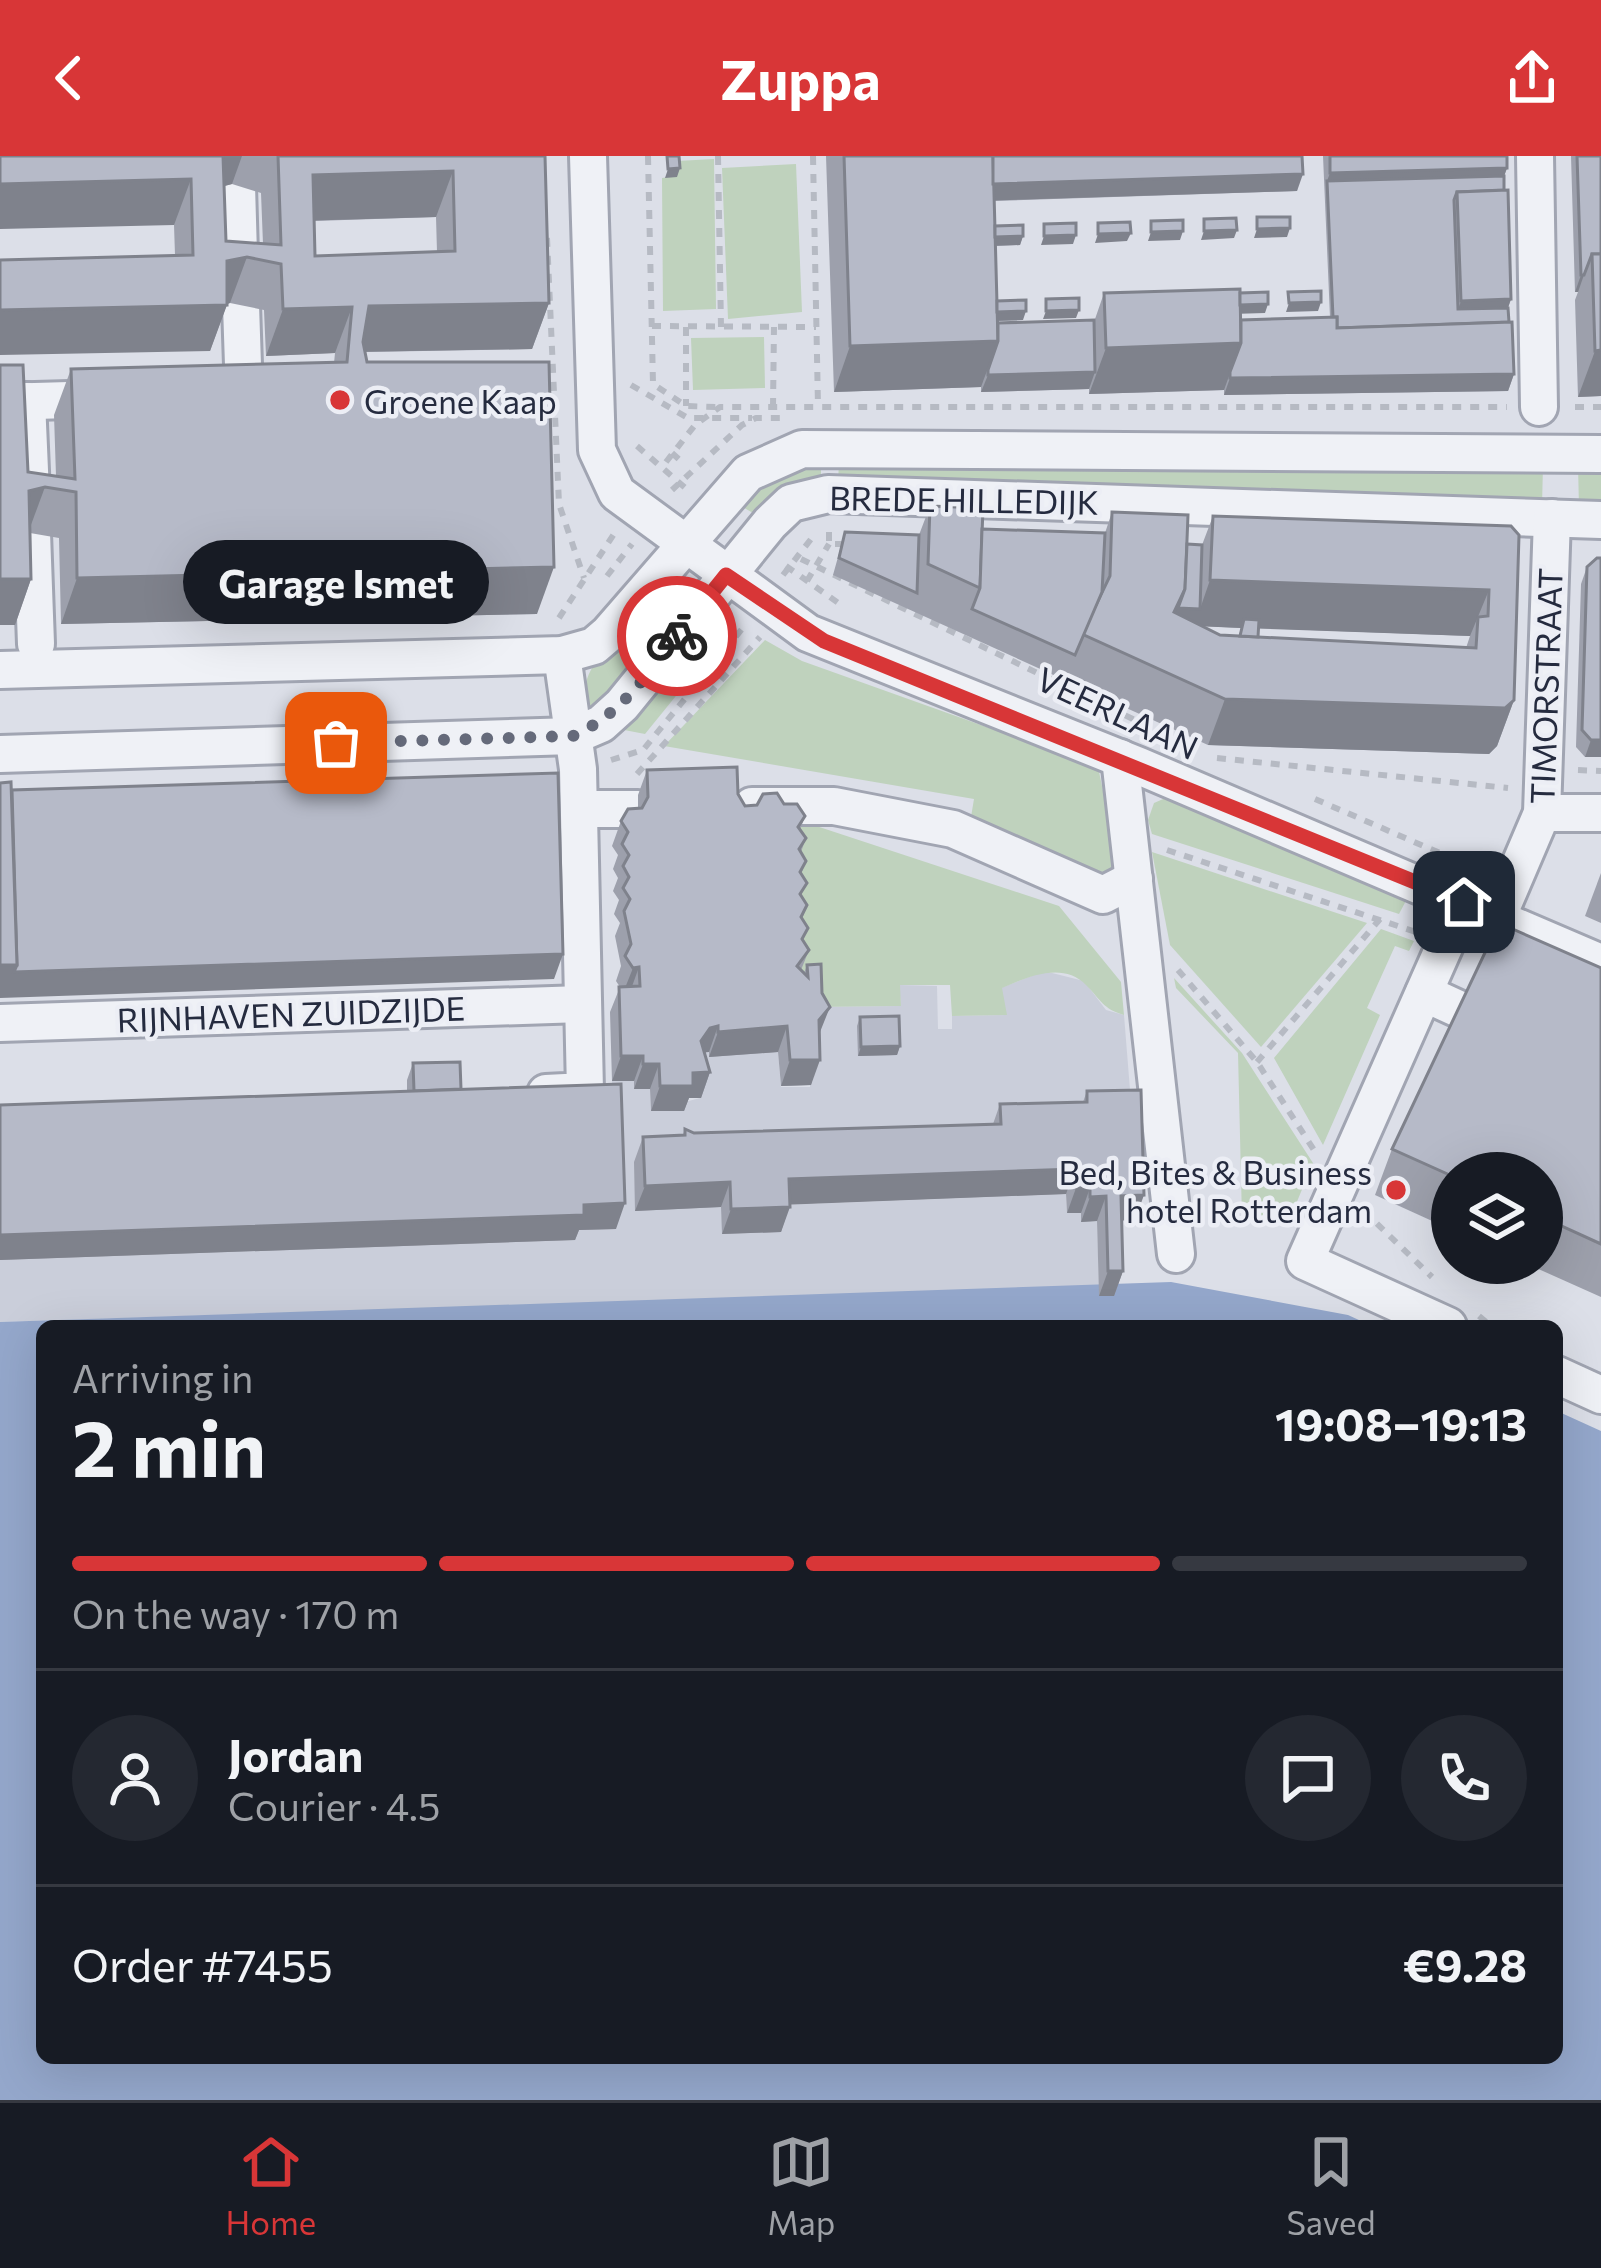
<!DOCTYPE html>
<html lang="en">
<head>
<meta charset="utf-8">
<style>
	:root { --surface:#171b24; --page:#242831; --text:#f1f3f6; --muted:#9ea1a6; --line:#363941; --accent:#d83637 }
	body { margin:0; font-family:Commissioner,sans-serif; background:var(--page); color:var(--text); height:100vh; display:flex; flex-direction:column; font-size:45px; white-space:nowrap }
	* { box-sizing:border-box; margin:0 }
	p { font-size:39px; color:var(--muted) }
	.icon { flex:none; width:66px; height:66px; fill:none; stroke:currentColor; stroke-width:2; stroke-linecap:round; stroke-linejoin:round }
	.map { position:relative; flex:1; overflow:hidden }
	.details { position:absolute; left:36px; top:1164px; width:1527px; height:744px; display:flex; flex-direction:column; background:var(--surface); border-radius:18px; box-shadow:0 12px 48px #0002 }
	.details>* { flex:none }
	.buttons { position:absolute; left:1431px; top:996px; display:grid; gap:24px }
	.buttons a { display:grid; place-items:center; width:132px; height:132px; border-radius:50%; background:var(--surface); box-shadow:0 12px 48px #0002; font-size:60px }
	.pin { position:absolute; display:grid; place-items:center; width:102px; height:102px; color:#fff; margin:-51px; border-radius:24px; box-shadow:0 6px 18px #0006 }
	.courier { position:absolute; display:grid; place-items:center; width:120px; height:120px; margin:-60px; border:9px solid #d83637; border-radius:50%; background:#fff; color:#222; box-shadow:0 3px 15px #0007 }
	.bubble { position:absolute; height:84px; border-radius:42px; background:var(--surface); box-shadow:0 12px 48px #0002; font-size:39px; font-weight:700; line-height:84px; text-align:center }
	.head em { font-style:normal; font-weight:700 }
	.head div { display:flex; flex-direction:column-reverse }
	.head { display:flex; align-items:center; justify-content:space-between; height:204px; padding:0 36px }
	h1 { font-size:78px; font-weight:700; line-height:90px }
	.bar { display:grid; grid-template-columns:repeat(4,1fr); gap:18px 12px; align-content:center; height:144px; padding:0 36px }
	.bar i { height:15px; border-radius:9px; background:var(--line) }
	.bar .current { background:var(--accent) }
	.bar p { grid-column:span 4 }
	.line { display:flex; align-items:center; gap:30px; padding:0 36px; border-top:3px solid var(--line) }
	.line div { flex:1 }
	.round { display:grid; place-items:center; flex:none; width:126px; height:126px; border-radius:63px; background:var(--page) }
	header { display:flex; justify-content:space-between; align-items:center; height:156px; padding:0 36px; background:var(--accent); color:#fff; font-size:54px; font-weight:700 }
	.dock { display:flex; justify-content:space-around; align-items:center; height:168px; border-top:3px solid var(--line); background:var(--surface); font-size:33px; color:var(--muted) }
	.dock a { display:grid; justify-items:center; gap:6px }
	.dock .current { color:var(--accent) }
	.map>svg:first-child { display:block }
	.built { fill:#caceda }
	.green { fill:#bfd2bd }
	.water { fill:#94a7cb }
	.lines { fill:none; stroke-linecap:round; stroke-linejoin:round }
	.minor-casing { stroke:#a1a5b2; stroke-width:42 }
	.path { stroke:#b6bac3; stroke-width:6; stroke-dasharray:9 9; stroke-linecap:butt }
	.minor { stroke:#eff1f6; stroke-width:36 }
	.wall { fill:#9da0ac; fill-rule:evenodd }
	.shaded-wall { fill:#7f828c }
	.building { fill:#b6bac8; stroke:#7f828c; stroke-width:3; fill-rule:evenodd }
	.done { stroke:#656a7a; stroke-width:12; stroke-dasharray:0 21.6 }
	.route { stroke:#d83637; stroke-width:15 }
	.poi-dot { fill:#d83637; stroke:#eceef5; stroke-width:4.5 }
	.labels { text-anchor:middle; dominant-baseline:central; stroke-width:9; stroke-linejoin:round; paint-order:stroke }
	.poi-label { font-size:33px; fill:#252b3f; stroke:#eceef5; text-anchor:start }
	.street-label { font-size:33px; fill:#252b3f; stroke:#eceef5 }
</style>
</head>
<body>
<header><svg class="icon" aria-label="back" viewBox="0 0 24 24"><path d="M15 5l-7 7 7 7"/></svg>Zuppa<svg class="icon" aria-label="share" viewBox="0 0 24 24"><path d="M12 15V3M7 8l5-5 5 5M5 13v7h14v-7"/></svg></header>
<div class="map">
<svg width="1601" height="1944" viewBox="0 0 1601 1944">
	<rect width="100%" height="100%" fill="#dcdfe8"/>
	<polygon class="built" points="1044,815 1084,825 1106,854 1124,859 1132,959 635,1006 636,1055 721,1051 723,1078 780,1076 780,1049 1066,1038 1067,1057 1081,1055 1081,1066 1097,1065 1099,1131 0,1166 0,1104 574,1084 574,1074 615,1073 612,925 634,925 650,933 651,955 700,942 701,897 709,896 710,901 778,896 781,931 810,931 810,889 820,876 812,851 901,850 899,829 937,830 938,873 952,873 952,860 1006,859 1001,832"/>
	<g class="green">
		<polygon points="714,3 716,153 663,155 662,22 677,20 677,5"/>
		<polygon points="796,8 802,156 728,163 722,12"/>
		<polygon points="764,181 765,232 693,234 691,182"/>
		<path d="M821 306V327C792 329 773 336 753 357L734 346 755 325Z"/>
		<polygon points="839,306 1543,309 1542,350 838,327"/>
		<polygon points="1578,309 1601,310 1601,353 1579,352"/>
		<path d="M654 448 672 462 599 554 586 555C574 508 624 477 654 448Z"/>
		<polygon points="696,482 714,493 645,578 619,573"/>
		<polygon points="765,484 802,505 1098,611 1120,716 1089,725 971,661 974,643 664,590"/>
		<polygon points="1170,640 1409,739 1399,758 1152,678 1148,664 1154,647"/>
		<path d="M795 663 1059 750 1121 826 1124 859C1103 853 1101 844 1086 829 1063 805 1027 821 1002 832L1007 859 952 860 950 829H900L901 850 812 851 802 834Z"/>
		<polygon points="1152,696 1367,767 1261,891 1170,789"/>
		<polygon points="1381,773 1414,785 1409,795 1395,790 1367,852 1380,859 1323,989 1274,902"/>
		<polygon points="1174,822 1242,897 1313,1007 1291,1060 1242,1063 1238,897 1176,832"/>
	</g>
	<polygon class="water" points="1171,1126 1348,1159 1372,1170 42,1170 42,1902 1557,1902 1557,1255 1601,1275 1601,1944 0,1944 0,1166"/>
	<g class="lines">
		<g class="minor-casing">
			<g id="minor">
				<polyline points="588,0 597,294 617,337 808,477 1139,610 1601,807"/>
				<polyline points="1535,0 1539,251"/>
				<polyline points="237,30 240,133"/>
				<polyline points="241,149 244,239"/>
				<polyline points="27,245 32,361"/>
				<polyline points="0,246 104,243"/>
				<polyline points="32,377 36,488"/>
				<polyline points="0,514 562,499 594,490 608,478 748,317 802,293 1601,298"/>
				<polyline points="0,598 573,580 601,568 622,549 770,367 791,347 828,338 1601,364"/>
				<polyline points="1120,602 1176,1098"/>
				<polyline points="752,650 834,650 953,673 1103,739 1134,723"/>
				<polyline points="580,653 638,653"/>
				<polyline points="1542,657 1601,657"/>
				<polyline points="1498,760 1542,657 1552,362"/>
				<polyline points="1424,837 1463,855"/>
				<polyline points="0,867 582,848"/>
				<polyline points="546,937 585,935 578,613 562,499"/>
				<polyline points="1448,1170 1305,1105 1464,746"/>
				<polyline points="1557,1219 1601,1239"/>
			</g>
		</g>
		<g class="path">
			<polyline points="648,0 653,228 686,250 716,251"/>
			<polyline points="718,0 721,171"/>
			<polyline points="813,0 818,250"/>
			<polyline points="547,82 559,348 584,422"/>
			<polyline points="652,170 816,171"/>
			<polyline points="686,171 686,250"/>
			<polyline points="631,229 688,262 752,262"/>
			<polyline points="773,251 774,171"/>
			<polyline points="1575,251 1601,251"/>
			<polyline points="637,290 690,336"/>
			<polyline points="672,297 684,308"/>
			<polyline points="666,306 695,269 720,251 1507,251"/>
			<polyline points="672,334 742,269 756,262 781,262"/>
			<polyline points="829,376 829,388 844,388"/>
			<polyline points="801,403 1170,581"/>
			<polyline points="786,410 844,451"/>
			<polyline points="783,419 815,378"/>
			<polyline points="607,420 632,388"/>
			<polyline points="807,425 829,388"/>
			<polyline points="559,462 614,378"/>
			<polyline points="1217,602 1508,632"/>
			<polyline points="611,604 643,594 742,473"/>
			<polyline points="1578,614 1601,615"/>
			<polyline points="637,618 760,481"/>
			<polyline points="1315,643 1456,704"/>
			<polyline points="1167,694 1416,776"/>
			<polyline points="1178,814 1257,906 1314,994"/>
			<polyline points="1257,906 1380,763"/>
			<polyline points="1364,1055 1432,1121"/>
			<polyline points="1479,1160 1491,1170"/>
		</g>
		<use href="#minor" class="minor"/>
	</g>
	<g class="wall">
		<path d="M0 0H545L549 147 532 193 365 196 367 206 537 458 61 468 59 382 30 377 31 423 15 469 28 316 56 320 54 259 71 213 334 207 335 197 266 200 264 154 230 147 227 148 210 195 175 99 174 69ZM232 28 261 37 263 88 226 85 224 30ZM436 61 437 96 315 100 314 65Z"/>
		<polygon points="826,0 1302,0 1297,35 994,45 995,70 1023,80 1020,89 995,90 997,145 1023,164 997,165 998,167 1094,166 1104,137 1240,137 1265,157 1241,157 1241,164 1330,161 1323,0 1507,0 1507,12 1504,20 1511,143 1508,152 1514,218 1508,235 1224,239 1224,234 1089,238 1089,233 981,236 981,231 834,236"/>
		<polygon points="1571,0 1601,0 1601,240 1578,241 1575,144 1578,136 1575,136"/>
		<path d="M930 350 982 373 1105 377 1112 356 1187 388 1202 389 1213 360 1511 370 1514 544 1497 590 1489 598 1208 589 833 419 845 376 919 379ZM1202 470 1241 472 1239 480 1220 479ZM1259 472 1470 480 1466 492 1258 481Z"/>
		<polygon points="1587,411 1601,601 1585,601 1576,591 1581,428"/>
		<polygon points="647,614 738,638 745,650 784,648 805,660 800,674 806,682 801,696 806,705 801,718 802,740 807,749 802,763 803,785 809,794 801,814 804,817 807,809 819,878 811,929 781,930 778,896 709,901 709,896 705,896 710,916 701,942 689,942 684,955 651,955 650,933 634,933 634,925 612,925 610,856 620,831 616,825 621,810 615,780 620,767 614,758 619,744 613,735 618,722 613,713 618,699 612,690 621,665 638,653 638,639"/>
		<polygon points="1601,717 1601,767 1585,760"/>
		<polygon points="1601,812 1601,1141 1525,1107 1542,1107 1542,1017 1452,1017 1452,1074 1375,1039 1392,993"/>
		<polygon points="860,861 900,890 897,899 858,900 857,870"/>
		<polygon points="413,907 461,933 616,1073 579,1074 575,1084 0,1104 0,949 407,935 407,924"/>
		<polygon points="1087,935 1135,1064 1122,1064 1123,1115 1114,1140 1099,1140 1097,1065 1081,1066 1081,1057 1067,1057 1066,1038 790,1048 781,1076 722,1078 721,1051 635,1055 634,1006 643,981 683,979 685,973 694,977 993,968 1000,948 1083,946"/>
	</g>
	<g class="shaded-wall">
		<polygon points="218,0 242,0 232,28 206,35"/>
		<polygon points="680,12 677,21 665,22 668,13"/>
		<polygon points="1507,12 1501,29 1327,25 1330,17"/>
		<polygon points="453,15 436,61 296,65 313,19"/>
		<polygon points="1303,18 1297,35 976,45 982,28"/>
		<polygon points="191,23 174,69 0,73 0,28"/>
		<polygon points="1290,72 1287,81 1254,82 1257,73"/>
		<polygon points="1237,74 1234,82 1201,84 1204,75"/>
		<polygon points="1183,75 1180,84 1148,85 1151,76"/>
		<polygon points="1131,77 1127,85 1095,87 1098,78"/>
		<polygon points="1076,79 1073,88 1041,89 1044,80"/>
		<polygon points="1023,80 1020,89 988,90 991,81"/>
		<polygon points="247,101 230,147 224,149 227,149 210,195 0,199 0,154"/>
		<polygon points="1581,119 1584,119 1578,136 1575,136"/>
		<polygon points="1511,143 1505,160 1455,162 1461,145"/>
		<polygon points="1321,146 1318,155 1286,156 1289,147"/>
		<polygon points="549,147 532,193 352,196 369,150"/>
		<polygon points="1268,148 1265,157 1232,158 1236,149"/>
		<polygon points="352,151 335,197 266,200 283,153"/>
		<polygon points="1079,154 1076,162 1043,163 1046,155"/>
		<polygon points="1026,155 1023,164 990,165 993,157"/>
		<polygon points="998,185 981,231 834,236 850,190"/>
		<polygon points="1241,187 1224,234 1089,238 1106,192"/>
		<polygon points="1601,194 1601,240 1578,241 1595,195"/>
		<polygon points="1095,216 1089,233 981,236 988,219"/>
		<polygon points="1514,218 1508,235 1224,239 1230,222"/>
		<polygon points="45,331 28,377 29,335"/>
		<polygon points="554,411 537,458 61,468 77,422"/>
		<polygon points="0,423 31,423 15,469 0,469"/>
		<polygon points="1210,424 1489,434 1470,480 1242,472 1244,463 1241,472 1172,469 1175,452 1185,433 1200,453"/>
		<polygon points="1225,543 1514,544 1497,590 1489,598 1208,589"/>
		<polygon points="1591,584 1601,584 1601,601 1585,601"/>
		<polygon points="563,798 554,823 0,842 0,809"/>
		<polygon points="639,811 630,836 623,837 633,812"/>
		<polygon points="830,851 820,876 810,889 819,864"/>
		<polygon points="718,870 709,896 701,897 701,885 710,872"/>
		<polygon points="787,870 778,896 709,901 718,876"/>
		<polygon points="900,890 897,899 858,900 861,891"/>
		<polygon points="621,900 643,900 634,925 612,925"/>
		<polygon points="790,904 820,904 811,929 781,930"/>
		<polygon points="643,908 659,908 650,933 634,933"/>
		<polygon points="710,916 701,942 689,942 684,955 651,955 660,930 693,917"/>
		<polygon points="1075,1013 1066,1038 780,1049 789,1023"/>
		<polygon points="730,1026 721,1051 635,1055 645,1030"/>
		<polygon points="1076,1032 1090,1032 1081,1057 1067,1057"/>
		<polygon points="1144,1039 1135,1064 1112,1065 1121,1040"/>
		<polygon points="1106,1040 1097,1065 1081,1066 1090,1041"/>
		<polygon points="625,1047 616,1073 579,1074 575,1084 0,1104 0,1079"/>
		<polygon points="790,1051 781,1076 722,1078 731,1053"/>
		<polygon points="1108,1115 1123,1115 1114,1140 1099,1140"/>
	</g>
	<g class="building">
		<path d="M0 0H223L226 85 281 89 278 0H545L549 147 369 150 363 186 367 206H549L554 411 77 422 76 336 45 331 29 335 31 423H0V209H23L28 316 75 323 71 213 347 206 352 151 283 153 281 108 247 101 227 105V149L0 154V104L193 99 191 23 0 28ZM453 15 455 95 315 100 313 19Z"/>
		<polygon points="667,0 679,0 680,12 668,13"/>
		<polygon points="844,0 993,0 998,185 850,190"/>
		<polygon points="993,0 1302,0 1303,18 993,28"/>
		<polygon points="1330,0 1507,0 1507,12 1330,17"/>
		<polygon points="1577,0 1601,0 1601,98 1592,98 1584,119 1581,119"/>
		<polygon points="1504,20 1504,34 1457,36 1454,44 1458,153 1508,152 1509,166 1337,172 1337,161 1333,161 1327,25"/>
		<polygon points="1508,34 1511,143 1461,145 1457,36"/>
		<polygon points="1257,61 1290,61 1290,72 1257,73"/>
		<polygon points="1236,62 1237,74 1204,75 1204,63"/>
		<polygon points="1183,64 1183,75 1151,76 1151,65"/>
		<polygon points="1130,66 1131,77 1098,78 1098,67"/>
		<polygon points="1076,67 1076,79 1044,80 1044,68"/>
		<polygon points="1023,69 1023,80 995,81 995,70"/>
		<polygon points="1592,98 1601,98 1601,194 1595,195"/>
		<polygon points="1240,133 1241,187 1106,192 1104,137"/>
		<polygon points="1321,135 1321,146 1289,147 1288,136"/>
		<polygon points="1268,136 1268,148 1240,149 1240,137"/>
		<polygon points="1079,142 1079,154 1046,155 1046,143"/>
		<polygon points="1026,144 1026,155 997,156 997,145"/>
		<polygon points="1337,161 1337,172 1512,166 1514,218 1230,222 1230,216 1241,187 1241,164"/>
		<polygon points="1094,164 1095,216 988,219 988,214 998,185 998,167"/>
		<polygon points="930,350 983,352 980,432 928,408"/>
		<polygon points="1112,356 1188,359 1185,433 1174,456 1220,479 1476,492 1478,461 1488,460 1489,434 1210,424 1213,360 1511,370 1519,379 1514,544 1505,552 1225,543 1082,478 1110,420"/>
		<polygon points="982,373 1105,377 1102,436 1075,499 972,453 980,432"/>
		<polygon points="845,376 919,379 917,437 839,402"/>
		<polygon points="1187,388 1202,389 1200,453 1178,452 1185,433"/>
		<polygon points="1597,402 1601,402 1601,584 1591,584 1582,574 1587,411"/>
		<polygon points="1244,463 1259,464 1258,481 1240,480"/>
		<polygon points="737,611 738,638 745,650 757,649 763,638 777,637 784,648 797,648 805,660 798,671 806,682 799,693 806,705 800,716 807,727 800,738 807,749 801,761 808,772 802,783 809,794 797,810 808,821 807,809 821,808 822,837 830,851 819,864 820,904 790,904 787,870 718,876 718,870 710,872 701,885 710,916 693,917 693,930 660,930 659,908 643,908 643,900 621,900 619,831 640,830 639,811 633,812 625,800 631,788 624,755 630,743 623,732 629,721 623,710 629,699 622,688 628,676 621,665 628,653 642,652 648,641 647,614"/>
		<polygon points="558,617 563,798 14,816 17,809 12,634"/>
		<polygon points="11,626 17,809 0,809 0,627"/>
		<polygon points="1499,767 1601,812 1601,1088 1542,1061 1542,1017 1452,1017 1452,1020 1392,993"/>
		<polygon points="899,860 900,890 861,891 860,861"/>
		<polygon points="460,906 461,933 414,935 413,907"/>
		<polygon points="621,928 625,1047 584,1049 584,1059 0,1079 0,949"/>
		<polygon points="1141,934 1144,1039 1121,1040 1123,1115 1108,1115 1106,1040 1090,1041 1090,1032 1076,1032 1075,1013 789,1023 790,1051 731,1053 730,1026 645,1030 643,981 685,979 685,973 694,977 1001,968 1000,948 1087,946 1087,935"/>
	</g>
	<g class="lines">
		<path class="done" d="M336 587 573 580C620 559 646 520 677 480"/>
		<polyline class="route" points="677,480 726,419 824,485 1464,746"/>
	</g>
	<g class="poi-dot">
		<circle cx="340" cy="244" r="12"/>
		<circle cx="1396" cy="1034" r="12"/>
	</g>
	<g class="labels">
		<g class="poi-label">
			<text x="364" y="244">Groene Kaap</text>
			<text x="1372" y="1015" text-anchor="end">Bed, Bites &amp; Business<tspan x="1372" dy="38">hotel Rotterdam</tspan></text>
		</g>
		<g class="street-label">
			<text transform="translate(964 343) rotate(1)">BREDE HILLEDIJK</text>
			<text transform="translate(1545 530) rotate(-88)">TIMORSTRAAT</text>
			<text transform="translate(1118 556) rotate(25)">VEERLAAN</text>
			<text transform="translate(291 857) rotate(-2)">RIJNHAVEN ZUIDZIJDE</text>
		</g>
	</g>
</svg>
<div class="buttons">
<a><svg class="icon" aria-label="layers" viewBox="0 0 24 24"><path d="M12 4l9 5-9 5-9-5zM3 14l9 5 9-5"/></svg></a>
</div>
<div class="pin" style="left:336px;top:587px;background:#ea580c"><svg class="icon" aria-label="bag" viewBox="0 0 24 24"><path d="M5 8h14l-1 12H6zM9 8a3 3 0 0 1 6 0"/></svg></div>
<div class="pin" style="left:1464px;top:746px;background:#1f2937"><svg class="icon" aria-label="home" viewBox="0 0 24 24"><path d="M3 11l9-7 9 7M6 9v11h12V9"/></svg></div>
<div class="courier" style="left:677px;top:480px"><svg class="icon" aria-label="bike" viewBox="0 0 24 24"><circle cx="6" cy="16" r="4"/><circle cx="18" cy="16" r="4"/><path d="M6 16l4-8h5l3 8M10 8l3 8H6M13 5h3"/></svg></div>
<div class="bubble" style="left:183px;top:384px;width:306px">Garage Ismet</div>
<section class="details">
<div class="head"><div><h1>2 min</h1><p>Arriving in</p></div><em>19:08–19:13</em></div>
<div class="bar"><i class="current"></i><i class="current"></i><i class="current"></i><i></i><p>On the way · 170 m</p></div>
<div class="line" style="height:216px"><a class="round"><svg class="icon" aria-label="person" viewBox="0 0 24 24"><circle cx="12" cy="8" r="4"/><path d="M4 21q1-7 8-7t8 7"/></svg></a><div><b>Jordan</b><p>Courier · 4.5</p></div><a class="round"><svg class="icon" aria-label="chat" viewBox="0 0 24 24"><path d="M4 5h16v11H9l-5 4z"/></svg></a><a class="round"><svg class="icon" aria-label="phone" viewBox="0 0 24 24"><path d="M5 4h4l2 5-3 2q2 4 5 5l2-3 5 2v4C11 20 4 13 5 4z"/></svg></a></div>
<div class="line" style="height:156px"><div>Order #7455</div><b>€9.28</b></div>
</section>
</div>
<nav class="dock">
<a class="current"><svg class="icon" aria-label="home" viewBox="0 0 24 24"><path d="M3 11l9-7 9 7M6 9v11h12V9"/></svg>Home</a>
<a><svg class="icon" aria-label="map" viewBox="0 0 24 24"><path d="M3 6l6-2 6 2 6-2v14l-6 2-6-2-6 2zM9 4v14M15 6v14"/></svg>Map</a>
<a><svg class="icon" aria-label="saved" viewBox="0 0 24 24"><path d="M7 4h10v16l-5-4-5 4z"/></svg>Saved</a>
</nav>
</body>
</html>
